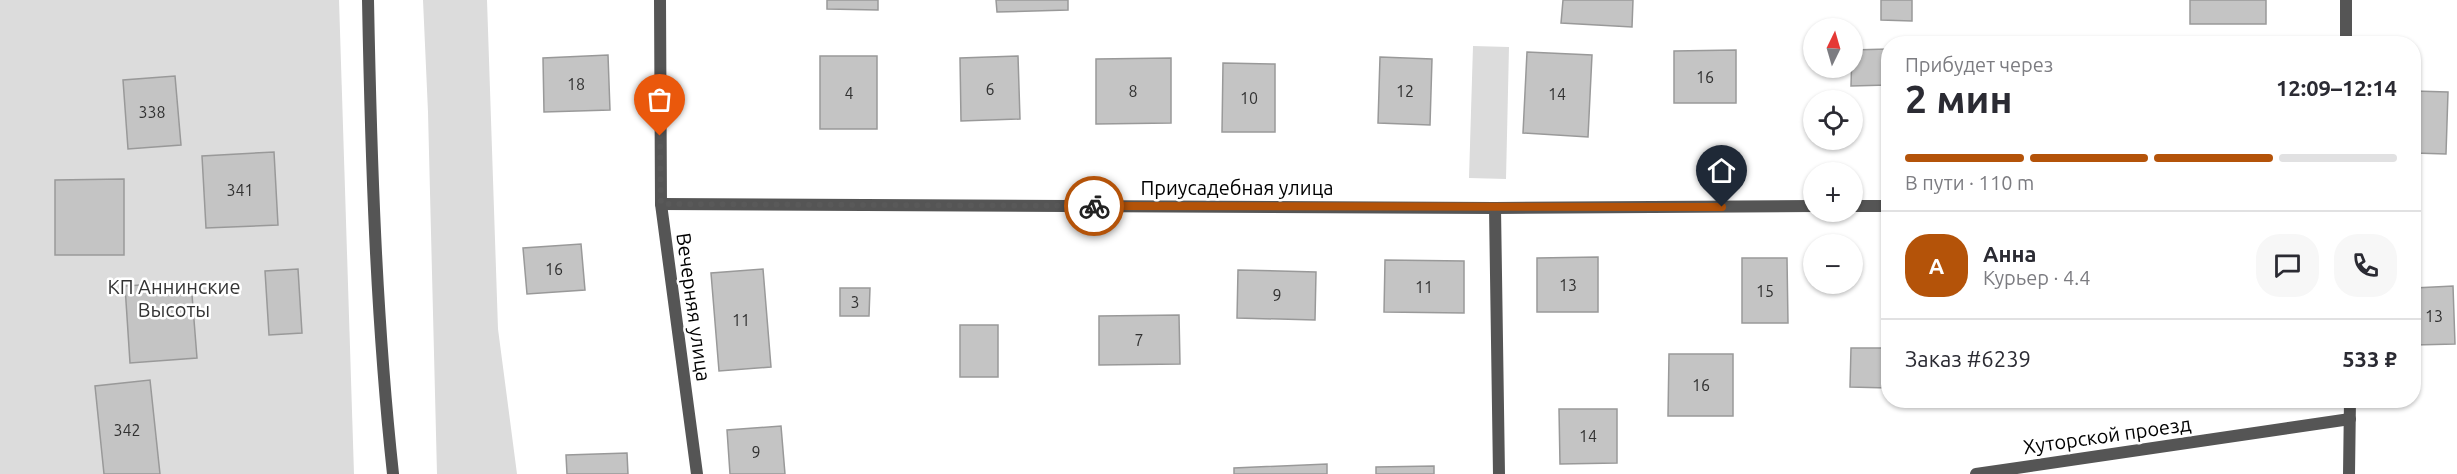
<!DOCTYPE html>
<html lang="ru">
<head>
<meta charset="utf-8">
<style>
	:root { --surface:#fff; --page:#f7f7f7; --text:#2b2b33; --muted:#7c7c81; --line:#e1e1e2; --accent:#b45309 }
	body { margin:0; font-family:Ubuntu,sans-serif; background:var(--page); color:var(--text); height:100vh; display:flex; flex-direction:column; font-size:22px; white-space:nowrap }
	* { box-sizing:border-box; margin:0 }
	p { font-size:20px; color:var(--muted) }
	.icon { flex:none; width:33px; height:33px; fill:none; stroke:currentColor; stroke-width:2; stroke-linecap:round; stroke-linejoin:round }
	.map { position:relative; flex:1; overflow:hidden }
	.drawer { position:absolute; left:1881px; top:36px; width:540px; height:372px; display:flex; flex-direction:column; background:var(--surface); border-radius:24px; box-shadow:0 2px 4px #0004 }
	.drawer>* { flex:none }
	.needle { width:39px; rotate:5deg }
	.fabs { position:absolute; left:1803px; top:18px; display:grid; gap:12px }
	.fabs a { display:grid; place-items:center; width:60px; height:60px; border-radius:50%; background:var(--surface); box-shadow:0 2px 4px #0004; font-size:30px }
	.pin { position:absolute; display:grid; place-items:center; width:51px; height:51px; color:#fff; margin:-62px -26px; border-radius:50% 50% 50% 0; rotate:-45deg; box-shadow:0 0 6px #0007 }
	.pin .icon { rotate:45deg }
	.courier { position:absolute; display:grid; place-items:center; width:60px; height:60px; margin:-30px; border:4px solid #b45309; border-radius:50%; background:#fff; color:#222; box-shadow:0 2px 8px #0007 }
	.headline em { font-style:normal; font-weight:600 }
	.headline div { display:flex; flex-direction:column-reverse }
	.headline { display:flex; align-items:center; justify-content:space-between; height:102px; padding:0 24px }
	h1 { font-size:39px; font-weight:600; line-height:45px }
	.bar { display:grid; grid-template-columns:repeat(4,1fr); gap:9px 6px; align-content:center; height:72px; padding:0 24px }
	.bar i { height:8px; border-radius:4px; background:var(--line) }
	.bar .selected { background:var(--accent) }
	.bar p { grid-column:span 4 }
	.line { display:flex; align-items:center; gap:15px; padding:0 24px; border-top:2px solid var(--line) }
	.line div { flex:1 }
	.round { display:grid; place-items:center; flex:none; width:63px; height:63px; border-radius:24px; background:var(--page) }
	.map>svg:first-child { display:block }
	.green { fill:#dcdcdc }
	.building { fill:#c4c4c4; stroke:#999; stroke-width:1.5 }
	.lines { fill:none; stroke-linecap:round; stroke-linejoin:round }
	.street { stroke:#555; stroke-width:12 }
	.done { stroke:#595959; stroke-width:6; stroke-dasharray:0 10.8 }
	.route { stroke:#b45309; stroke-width:8 }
	.labels { text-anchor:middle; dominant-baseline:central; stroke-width:5; stroke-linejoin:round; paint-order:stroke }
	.number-label { font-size:16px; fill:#313131 }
	.street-label { font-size:20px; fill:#000; stroke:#fff }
	.park-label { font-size:20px; fill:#333; stroke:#fff }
</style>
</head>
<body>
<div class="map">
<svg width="2457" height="474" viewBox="0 0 2457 474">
	<rect width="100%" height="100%" fill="#fff"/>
	<g class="green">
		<polygon points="0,0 339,0 354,474 0,474"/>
		<polygon points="423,0 487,0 498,329 517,474 437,474 428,112"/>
		<polygon points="1473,46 1509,47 1506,179 1469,178"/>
	</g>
	<g class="building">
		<polygon points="827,0 878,0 878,10 827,9"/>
		<polygon points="996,0 1068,0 1068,10 997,12"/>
		<polygon points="1563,0 1633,0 1632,27 1561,23"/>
		<polygon points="1881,0 1912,0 1912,21 1881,20"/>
		<rect x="2190" y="0" width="76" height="24"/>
		<polygon points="1888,49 1888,85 1851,86 1852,50"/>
		<polygon points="1736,50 1736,103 1674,103 1674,51"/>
		<polygon points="1527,52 1592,55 1588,137 1523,133"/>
		<polygon points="608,55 610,110 544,112 543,58"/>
		<rect x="820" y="56" width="57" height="73"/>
		<polygon points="1018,56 1020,119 961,121 960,58"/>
		<polygon points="1380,57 1432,59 1430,125 1378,123"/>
		<polygon points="1171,58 1171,123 1096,124 1096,59"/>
		<polygon points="1223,63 1275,64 1275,132 1222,132"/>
		<polygon points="175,76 181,145 128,149 123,80"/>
		<polygon points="2414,91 2448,92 2446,154 2414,153"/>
		<polygon points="274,152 278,225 206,228 202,156"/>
		<polygon points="124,179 124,255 55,255 55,180"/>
		<polygon points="581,244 585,290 527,294 523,248"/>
		<polygon points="1598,257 1598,312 1537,312 1537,258"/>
		<polygon points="1742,258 1787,258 1788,323 1742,323"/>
		<polygon points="1385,260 1464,261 1464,313 1384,312"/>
		<polygon points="298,269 302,333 269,335 265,271"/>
		<polygon points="763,269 771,367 719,371 711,273"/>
		<polygon points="1238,270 1316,272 1315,320 1237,318"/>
		<polygon points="191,282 197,358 130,363 125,286"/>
		<polygon points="2453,286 2455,344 2414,345 2414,288"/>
		<polygon points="840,288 870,288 869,316 840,316"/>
		<polygon points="1179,315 1180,364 1099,365 1099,316"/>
		<rect x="960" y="325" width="38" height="52"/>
		<polygon points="1851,348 1888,348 1888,388 1850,387"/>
		<polygon points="1669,354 1733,354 1733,416 1668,416"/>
		<polygon points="150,380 160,474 104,474 95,386"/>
		<polygon points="1559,409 1617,409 1617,463 1560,464"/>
		<polygon points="781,426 785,474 730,474 727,430"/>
		<polygon points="627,453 628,474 567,474 566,455"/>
		<polygon points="1327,464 1327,474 1234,474 1234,468"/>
		<polygon points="1434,466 1434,474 1376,474 1376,467"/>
	</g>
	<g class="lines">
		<g class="street">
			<path d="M368 0C371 158 376 317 393 474"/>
			<polyline points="660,0 661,204 697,474"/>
			<polyline points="2346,44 2346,0"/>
			<polyline points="661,204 1495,208 1814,206"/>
			<polyline points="1852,206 1888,206"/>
			<polyline points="1495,208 1499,474"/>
			<polyline points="1976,474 2350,419"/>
			<polyline points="2349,474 2350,400"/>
		</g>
	</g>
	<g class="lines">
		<polyline class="done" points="660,136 661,204 1094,206"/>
		<polyline class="route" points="1094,206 1722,207"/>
	</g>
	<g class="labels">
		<g class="number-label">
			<text x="1705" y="77">16</text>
			<text x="576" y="84">18</text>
			<text x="990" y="89">6</text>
			<text x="1133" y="91">8</text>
			<text x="1405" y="91">12</text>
			<text x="849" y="93">4</text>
			<text x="1557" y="94">14</text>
			<text x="1249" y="98">10</text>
			<text x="152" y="112">338</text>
			<text x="240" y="190">341</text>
			<text x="554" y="269">16</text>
			<text x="1568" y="285">13</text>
			<text x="1424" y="287">11</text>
			<text x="1765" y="291">15</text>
			<text x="1277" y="295">9</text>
			<text x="855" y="302">3</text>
			<text x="2434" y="316">13</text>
			<text x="741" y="320">11</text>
			<text x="1139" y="340">7</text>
			<text x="1701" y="385">16</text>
			<text x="127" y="430">342</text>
			<text x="1588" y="436">14</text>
			<text x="756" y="452">9</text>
		</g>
		<g class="street-label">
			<text x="1237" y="187">Приусадебная улица</text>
			<text transform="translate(694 307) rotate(82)">Вечерняя улица</text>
			<text transform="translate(2107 435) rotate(-8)">Хуторской проезд</text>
		</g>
		<g class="park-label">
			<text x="174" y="286">КП Аннинские<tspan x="174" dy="23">Высоты</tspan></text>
		</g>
	</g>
</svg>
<div class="fabs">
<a><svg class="needle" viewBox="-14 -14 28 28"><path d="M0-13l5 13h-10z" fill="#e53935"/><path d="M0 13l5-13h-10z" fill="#7c7c81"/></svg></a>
<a><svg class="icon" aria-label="locate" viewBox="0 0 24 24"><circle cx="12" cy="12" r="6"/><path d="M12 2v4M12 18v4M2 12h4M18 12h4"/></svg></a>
<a>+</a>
<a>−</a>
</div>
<div class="pin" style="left:660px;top:136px;background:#ea580c"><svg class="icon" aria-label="bag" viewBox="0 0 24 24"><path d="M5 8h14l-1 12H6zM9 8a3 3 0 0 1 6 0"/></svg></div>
<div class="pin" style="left:1722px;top:207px;background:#1f2937"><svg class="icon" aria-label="home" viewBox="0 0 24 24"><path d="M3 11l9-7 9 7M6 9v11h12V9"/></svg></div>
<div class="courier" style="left:1094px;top:206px"><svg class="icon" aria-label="bike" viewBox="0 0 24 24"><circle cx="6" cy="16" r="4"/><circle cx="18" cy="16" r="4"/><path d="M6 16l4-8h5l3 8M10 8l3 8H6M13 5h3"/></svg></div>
<section class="drawer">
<div class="headline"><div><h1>2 мин</h1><p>Прибудет через</p></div><em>12:09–12:14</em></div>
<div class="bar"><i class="selected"></i><i class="selected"></i><i class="selected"></i><i></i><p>В пути · 110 m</p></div>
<div class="line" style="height:108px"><b class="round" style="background:var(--accent);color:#fff">А</b><div><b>Анна</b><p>Курьер · 4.4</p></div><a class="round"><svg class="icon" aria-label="chat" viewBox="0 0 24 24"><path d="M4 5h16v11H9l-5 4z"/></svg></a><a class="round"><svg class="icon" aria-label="phone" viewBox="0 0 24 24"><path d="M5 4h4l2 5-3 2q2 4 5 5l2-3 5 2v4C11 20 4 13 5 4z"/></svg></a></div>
<div class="line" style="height:78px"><div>Заказ #6239</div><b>533 ₽</b></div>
</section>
</div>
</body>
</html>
